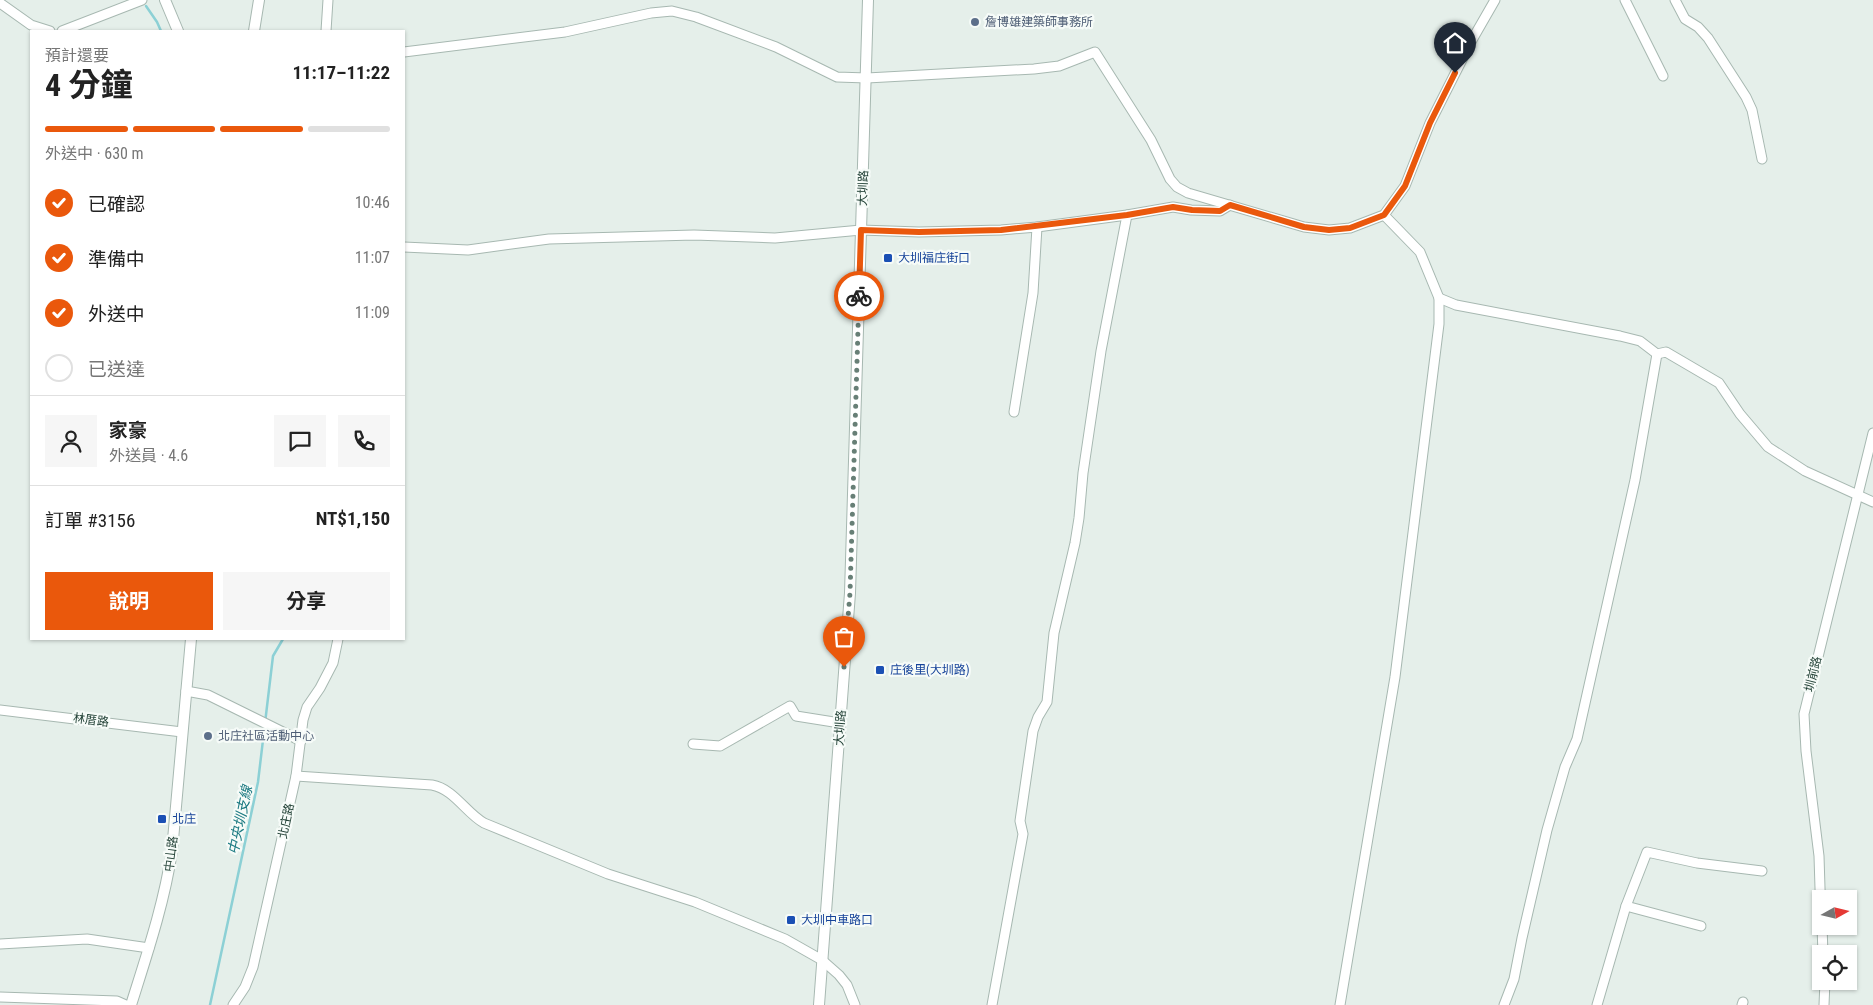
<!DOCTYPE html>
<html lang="zh-TW">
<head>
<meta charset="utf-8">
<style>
	:root { --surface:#fff; --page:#f6f6f6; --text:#222; --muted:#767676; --line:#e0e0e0; --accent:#ea580c }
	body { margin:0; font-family:"Roboto Condensed","Noto Sans TC",sans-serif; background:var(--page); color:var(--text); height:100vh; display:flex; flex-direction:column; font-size:19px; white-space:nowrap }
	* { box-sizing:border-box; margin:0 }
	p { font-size:16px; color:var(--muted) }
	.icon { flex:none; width:28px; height:28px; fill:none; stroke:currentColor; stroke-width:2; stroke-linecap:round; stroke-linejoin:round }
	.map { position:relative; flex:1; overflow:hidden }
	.details { position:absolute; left:30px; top:30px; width:375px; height:610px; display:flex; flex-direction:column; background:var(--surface); border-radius:0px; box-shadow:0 1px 4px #0004 }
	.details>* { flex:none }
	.needle { width:32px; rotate:82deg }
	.controls { position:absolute; left:1812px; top:890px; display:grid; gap:10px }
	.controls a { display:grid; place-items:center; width:45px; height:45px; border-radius:0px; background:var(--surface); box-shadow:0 1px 4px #0004; font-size:25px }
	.pin { position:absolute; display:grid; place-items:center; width:42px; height:42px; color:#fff; margin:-51px -21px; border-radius:50% 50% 50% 0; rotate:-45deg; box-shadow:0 0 5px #0007 }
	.pin .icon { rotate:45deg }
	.courier { position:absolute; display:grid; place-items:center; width:50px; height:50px; margin:-25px; border:4px solid #ea580c; border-radius:50%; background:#fff; color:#222; box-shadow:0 1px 6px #0007 }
	.summary em { font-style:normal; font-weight:700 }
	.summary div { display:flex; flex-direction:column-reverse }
	.summary { display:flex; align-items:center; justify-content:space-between; height:85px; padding:0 15px }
	h1 { font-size:32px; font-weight:700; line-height:38px }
	.bar { display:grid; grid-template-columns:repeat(4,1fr); gap:8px 5px; align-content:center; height:60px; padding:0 15px }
	.bar i { height:6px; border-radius:4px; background:var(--line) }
	.bar .selected { background:var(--accent) }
	.bar p { grid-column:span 4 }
	.line { display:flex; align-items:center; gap:12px; padding:0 15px; border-top:1px solid var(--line) }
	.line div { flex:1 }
	.round { display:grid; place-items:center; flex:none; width:52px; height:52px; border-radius:0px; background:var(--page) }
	ol { padding:0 15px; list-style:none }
	li { display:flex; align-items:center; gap:15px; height:55px }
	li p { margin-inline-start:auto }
	li .icon { padding:5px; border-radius:50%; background:var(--accent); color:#fff; stroke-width:4 }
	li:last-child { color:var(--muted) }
	li i { width:28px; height:28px; border:2px solid var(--line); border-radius:50% }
	.action { display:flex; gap:10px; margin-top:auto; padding:10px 15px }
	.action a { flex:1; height:58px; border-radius:0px; background:var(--accent); color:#fff; font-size:20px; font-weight:700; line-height:58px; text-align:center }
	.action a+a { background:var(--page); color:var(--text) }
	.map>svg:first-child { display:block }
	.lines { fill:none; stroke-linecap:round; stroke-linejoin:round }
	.stream { stroke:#8cd0d5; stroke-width:2.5 }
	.minor-casing { stroke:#a7b8b1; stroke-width:11 }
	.tertiary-casing { stroke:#a7b8b1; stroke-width:12 }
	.minor { stroke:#fff; stroke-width:9 }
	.tertiary { stroke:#fff; stroke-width:10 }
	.done { stroke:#677f76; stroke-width:5; stroke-dasharray:0 9 }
	.route { stroke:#ea580c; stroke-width:6 }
	.service-dot { fill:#5c6f8a; stroke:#f6fbf8; stroke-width:2 }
	.transit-dot { fill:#1a4fb4; stroke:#f6fbf8; stroke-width:2 }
	.labels { text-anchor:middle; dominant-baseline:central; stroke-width:4.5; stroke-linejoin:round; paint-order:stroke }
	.service-label { font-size:12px; fill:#4e5e75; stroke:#f6fbf8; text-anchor:start }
	.street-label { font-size:12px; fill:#234237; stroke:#f6fbf8 }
	.transit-label { font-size:12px; fill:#164399; stroke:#f6fbf8; text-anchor:start }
	.water-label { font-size:14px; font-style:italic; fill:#1a7981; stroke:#f6fbf8 }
</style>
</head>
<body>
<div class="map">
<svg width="1873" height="1005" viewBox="0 0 1873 1005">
	<rect width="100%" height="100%" fill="#e5efea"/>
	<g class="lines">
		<g class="stream">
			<polyline points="146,6 157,22 161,31"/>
			<polyline points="210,1005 258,782 273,656 283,639"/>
		</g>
		<g class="minor-casing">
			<g id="minor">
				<polyline points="1625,0 1663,76"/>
				<polyline points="1675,0 1685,19 1698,27 1708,38 1746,97 1752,110 1762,159"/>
				<polyline points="0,3 31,25 50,31"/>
				<polyline points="62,31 142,0"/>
				<polyline points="326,31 328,0"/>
				<polyline points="404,52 565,32 651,13 672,11 696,17 776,47 837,77 867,78 1034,69 1059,66 1095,52 1151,140 1170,179 1177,187 1188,193 1304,227 1329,230 1350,228 1384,215 1405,186 1430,123 1472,40 1495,0"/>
				<polyline points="404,247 468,250 549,239 694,235 775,238 861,230 919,232 1001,230 1037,227 1127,215 1173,207 1191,210 1220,211 1230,205"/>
				<polyline points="1439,298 1456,305 1620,336 1640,341 1657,354 1666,352 1719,383 1740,414 1768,447 1805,471 1873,502"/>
				<polyline points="1014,412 1033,293 1037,227"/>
				<polyline points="186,691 208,695 301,741"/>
				<polyline points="0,710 182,732"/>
				<polyline points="693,744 720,746 790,706 796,716 840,723"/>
				<path d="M296 776 432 785C454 789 466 813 484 823L608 874 695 902 785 939 822 960 839 975 847 985 855 1005"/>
				<polyline points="1626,906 1701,926"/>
				<polyline points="1821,920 1819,856 1806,751 1804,714 1873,433"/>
				<polyline points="1822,926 1823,954"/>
				<polyline points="0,944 87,939 149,948"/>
				<polyline points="0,997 117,1001 126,1005"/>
				<polyline points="233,1005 245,987 253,967 296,776 303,720 307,707 320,688 333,663 338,639"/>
				<polyline points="992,1005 1023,834 1020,821 1033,731 1038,717 1047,702 1054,633 1075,543 1079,518 1083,473 1101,351 1127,215"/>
				<polyline points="1340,1005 1395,677 1439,324 1439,298 1420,252 1384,215"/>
				<polyline points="1504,1005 1514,979 1522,938 1547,830 1565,767 1577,739 1635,480 1657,354"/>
				<polyline points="1597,1005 1626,906 1647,852 1697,863 1762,871"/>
				<polyline points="1742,1005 1743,1002"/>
				<polyline points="1824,1005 1825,981"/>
			</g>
		</g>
		<g class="tertiary-casing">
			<g id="tertiary">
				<polyline points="165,0 178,31"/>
				<polyline points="254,31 259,0"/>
				<path d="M131 1005C147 954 164 904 172 851L191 639"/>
				<polyline points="819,1005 850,593 868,0"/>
			</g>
		</g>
		<use href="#minor" class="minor"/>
		<use href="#tertiary" class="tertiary"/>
	</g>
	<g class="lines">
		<polyline class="done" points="844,667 850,593 859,296"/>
		<polyline class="route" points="859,296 861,230 919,232 1001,230 1127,215 1173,207 1192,210 1220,211 1230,205 1304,227 1329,230 1350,228 1384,215 1405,186 1430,123 1455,73"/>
	</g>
	<g class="service-dot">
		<circle cx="975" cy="22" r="5"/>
		<circle cx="208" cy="736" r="5"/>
	</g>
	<g class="transit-dot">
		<rect x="883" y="253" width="10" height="10" rx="2.5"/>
		<rect x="875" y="665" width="10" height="10" rx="2.5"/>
		<rect x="157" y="814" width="10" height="10" rx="2.5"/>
		<rect x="786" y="915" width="10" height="10" rx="2.5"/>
	</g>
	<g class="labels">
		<g class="service-label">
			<text x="985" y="22">詹博雄建築師事務所</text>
			<text x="218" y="736">北庄社區活動中心</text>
		</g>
		<g class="street-label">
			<text transform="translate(863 188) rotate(-88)">大圳路</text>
			<text transform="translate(1813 674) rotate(-76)">圳前路</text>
			<text transform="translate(91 720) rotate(7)">林厝路</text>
			<text transform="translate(840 728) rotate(-86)">大圳路</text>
			<text transform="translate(286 821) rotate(-78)">北庄路</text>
			<text transform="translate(171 854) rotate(-83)">中山路</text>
		</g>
		<g class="transit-label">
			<text x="898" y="258">大圳福庄街口</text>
			<text x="890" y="670">庄後里(大圳路)</text>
			<text x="172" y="819">北庄</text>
			<text x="801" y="920">大圳中車路口</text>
		</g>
		<g class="water-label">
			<text transform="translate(240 820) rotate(-78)">中央圳支線</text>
		</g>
	</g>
</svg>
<div class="controls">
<a><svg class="needle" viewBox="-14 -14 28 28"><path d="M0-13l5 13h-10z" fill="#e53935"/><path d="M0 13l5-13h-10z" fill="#767676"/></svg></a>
<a><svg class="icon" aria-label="locate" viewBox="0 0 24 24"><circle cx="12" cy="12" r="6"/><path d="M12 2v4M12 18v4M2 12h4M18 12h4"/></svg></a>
</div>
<div class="pin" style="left:844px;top:667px;background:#ea580c"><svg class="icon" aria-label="bag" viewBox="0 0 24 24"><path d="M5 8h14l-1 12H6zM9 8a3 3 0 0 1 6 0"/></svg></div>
<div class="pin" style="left:1455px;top:73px;background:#1f2937"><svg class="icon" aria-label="home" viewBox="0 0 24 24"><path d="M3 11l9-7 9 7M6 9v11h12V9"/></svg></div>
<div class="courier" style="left:859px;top:296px"><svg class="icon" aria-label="bike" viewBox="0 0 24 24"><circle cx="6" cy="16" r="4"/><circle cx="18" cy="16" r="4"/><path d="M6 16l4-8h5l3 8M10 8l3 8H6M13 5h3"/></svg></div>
<section class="details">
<div class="summary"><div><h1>4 分鐘</h1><p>預計還要</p></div><em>11:17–11:22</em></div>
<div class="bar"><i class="selected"></i><i class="selected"></i><i class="selected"></i><i></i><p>外送中 · 630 m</p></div>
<ol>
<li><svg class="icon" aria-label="check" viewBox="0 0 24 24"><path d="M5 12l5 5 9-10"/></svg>已確認<p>10:46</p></li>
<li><svg class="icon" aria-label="check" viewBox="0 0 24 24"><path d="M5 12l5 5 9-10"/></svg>準備中<p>11:07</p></li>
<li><svg class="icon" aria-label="check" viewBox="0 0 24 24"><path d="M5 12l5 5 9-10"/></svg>外送中<p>11:09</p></li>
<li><i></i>已送達</li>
</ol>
<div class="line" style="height:90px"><a class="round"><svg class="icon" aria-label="person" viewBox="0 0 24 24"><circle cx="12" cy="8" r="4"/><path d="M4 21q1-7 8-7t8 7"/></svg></a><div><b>家豪</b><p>外送員 · 4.6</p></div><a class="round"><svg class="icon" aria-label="chat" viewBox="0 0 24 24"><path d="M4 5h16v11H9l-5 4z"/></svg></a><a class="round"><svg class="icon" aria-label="phone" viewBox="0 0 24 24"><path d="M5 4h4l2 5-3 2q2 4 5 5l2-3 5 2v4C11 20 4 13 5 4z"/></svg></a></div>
<div class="line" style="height:65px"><div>訂單 #3156</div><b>NT$1,150</b></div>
<div class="action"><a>說明</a><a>分享</a></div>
</section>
</div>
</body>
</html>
